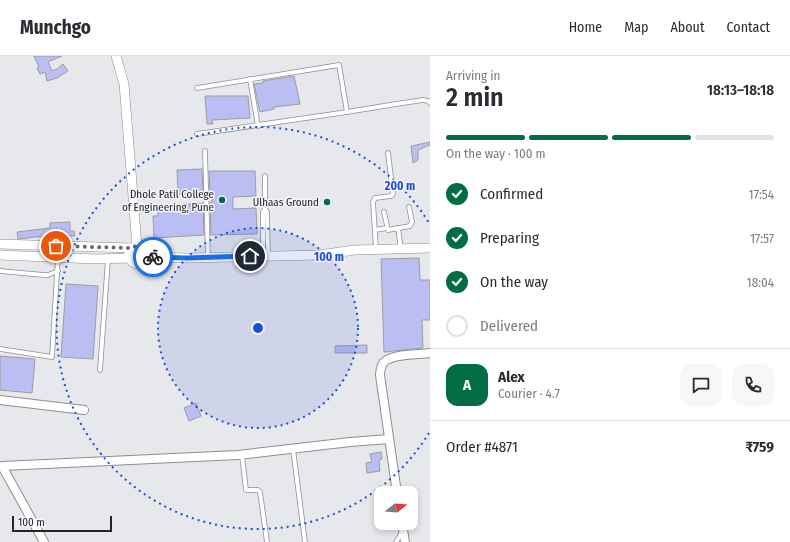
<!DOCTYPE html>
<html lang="en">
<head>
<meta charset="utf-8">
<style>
	:root { --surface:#fff; --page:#f7f7f7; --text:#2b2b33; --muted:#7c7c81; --line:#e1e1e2; --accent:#006d44 }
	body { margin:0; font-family:"Fira Sans Condensed",sans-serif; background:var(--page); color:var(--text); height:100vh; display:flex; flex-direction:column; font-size:15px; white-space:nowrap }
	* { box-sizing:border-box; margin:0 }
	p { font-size:13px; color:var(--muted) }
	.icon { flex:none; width:22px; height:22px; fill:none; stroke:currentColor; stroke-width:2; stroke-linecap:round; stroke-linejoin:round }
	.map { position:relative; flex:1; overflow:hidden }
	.side { display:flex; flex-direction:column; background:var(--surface); width:360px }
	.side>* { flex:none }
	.needle { width:26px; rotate:73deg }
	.tools { position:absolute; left:374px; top:430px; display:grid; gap:8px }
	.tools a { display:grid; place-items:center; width:44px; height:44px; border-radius:8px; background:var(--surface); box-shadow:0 2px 6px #0003; font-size:20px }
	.scale { position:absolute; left:12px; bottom:10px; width:100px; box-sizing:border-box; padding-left:4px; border:2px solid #242426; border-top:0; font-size:11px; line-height:14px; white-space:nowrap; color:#242426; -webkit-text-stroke:3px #f4f5f9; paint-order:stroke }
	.pin { position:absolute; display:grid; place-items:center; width:34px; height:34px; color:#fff; margin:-17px; border:2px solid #fff; border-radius:50%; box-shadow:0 1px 4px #0007 }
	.courier { position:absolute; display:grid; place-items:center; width:40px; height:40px; margin:-20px; border:3px solid #1a73e8; border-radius:50%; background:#fff; color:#222; box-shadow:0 1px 5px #0007 }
	.head em { font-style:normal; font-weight:600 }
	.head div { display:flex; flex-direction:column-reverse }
	.head { display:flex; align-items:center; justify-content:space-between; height:68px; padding:0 16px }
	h1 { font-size:26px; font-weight:600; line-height:30px }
	.bar { display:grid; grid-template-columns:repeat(4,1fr); gap:6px 4px; align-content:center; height:48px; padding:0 16px }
	.bar i { height:5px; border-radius:3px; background:var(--line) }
	.bar .selected { background:var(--accent) }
	.bar p { grid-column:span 4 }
	.line { display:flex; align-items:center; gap:10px; padding:0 16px; border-top:1px solid var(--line) }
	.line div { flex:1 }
	.round { display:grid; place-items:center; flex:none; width:42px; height:42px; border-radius:12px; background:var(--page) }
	ol { padding:0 16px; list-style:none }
	li { display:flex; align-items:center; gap:12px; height:44px }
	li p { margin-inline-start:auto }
	li .icon { padding:4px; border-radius:50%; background:var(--accent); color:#fff; stroke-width:4 }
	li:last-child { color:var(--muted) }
	li i { width:22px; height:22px; border:2px solid var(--line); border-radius:50% }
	header { display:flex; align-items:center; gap:24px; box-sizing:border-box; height:56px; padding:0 20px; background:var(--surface); border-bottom:1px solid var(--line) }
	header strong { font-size:19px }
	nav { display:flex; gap:22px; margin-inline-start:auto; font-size:14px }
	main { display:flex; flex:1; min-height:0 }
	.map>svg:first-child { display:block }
	.building { fill:#bbbef3; stroke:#9c9ca0 }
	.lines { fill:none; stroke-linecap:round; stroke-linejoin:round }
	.service-casing { stroke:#8d8e92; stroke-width:5.5 }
	.minor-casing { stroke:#8d8e92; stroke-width:10 }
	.tertiary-casing { stroke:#8d8e92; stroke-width:10 }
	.service { stroke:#fff; stroke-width:4 }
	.minor { stroke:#fff; stroke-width:8 }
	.tertiary { stroke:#fff; stroke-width:9 }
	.done { stroke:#68696b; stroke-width:4; stroke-dasharray:0 7.2 }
	.route { stroke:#1a73e8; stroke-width:5 }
	.ring { fill:none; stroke:#1d4ed8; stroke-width:2; stroke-dasharray:2 4 }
	.poi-dot { fill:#006d44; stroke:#f4f5f9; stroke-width:1.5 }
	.labels { text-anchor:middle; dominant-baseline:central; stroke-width:3; stroke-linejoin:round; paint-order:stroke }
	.poi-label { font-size:11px; fill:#242426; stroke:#f4f5f9; text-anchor:end }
	.centre { fill:#1d4ed8; stroke:#f4f5f9; stroke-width:2 }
	.ring-label { font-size:12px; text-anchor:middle; font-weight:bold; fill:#1d4ed8; stroke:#f4f5f9; stroke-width:3; stroke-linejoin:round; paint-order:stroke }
</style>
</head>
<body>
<header>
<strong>Munchgo</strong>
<nav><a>Home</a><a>Map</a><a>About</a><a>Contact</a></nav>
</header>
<main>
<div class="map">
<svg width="430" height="486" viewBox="0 0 430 486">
	<rect width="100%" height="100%" fill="#e7e8ec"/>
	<g class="building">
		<polygon points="34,0 62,0 48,6 52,15 57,13 63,8 68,15 57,22 47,25 45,16 40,18 37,12 39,11"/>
		<polygon points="294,20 300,48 274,51 274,53 260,56 254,28 263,27 263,25"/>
		<polygon points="205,40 248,40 250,62 212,64 213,68 207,68"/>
		<polygon points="430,86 430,89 418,94 418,104 413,107 411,90"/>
		<polygon points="202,113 203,138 178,138 177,114"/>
		<polygon points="209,115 255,115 256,140 233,141 233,153 256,152 257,178 211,179 210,146 212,146 211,137 210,137"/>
		<polygon points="203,147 204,179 154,182 153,160 158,160 158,150"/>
		<polygon points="70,166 70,175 74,175 75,180 45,180 18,183 17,176 50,172 50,167"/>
		<polygon points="419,202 420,224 430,224 430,264 422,264 423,292 384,296 381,203"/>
		<polygon points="66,228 98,230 93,303 61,301"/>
		<polygon points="367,289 367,297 335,297 335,290"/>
		<polygon points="0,300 35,303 32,337 0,334"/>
		<polygon points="196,347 201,360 189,365 184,352"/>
		<polygon points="381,396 382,403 379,404 380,415 367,417 366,407 372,406 370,398"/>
	</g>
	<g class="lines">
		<g class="service-casing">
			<g id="service">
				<polyline points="250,23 258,70"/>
				<polyline points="197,32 339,9 347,56"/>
				<polyline points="197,78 347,56 396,48 423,44 428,45 430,47"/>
				<polyline points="205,95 208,201"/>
				<polyline points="265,153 265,120"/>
				<polyline points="384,156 388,174 410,170 412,166 409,151"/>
				<polyline points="398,172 401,193"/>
				<polyline points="375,174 387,172"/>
				<polyline points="376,193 373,146 375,142 391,140 393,138 388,97"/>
				<polyline points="263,200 263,156 265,153 267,156 268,200"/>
				<polyline points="0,215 44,219 48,219 58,215"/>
				<polyline points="0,293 52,301 58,201"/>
				<polyline points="100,314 108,203"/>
				<polyline points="293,393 305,486"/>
				<polyline points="242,399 246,434 258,434 260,436 267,486"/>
				<polyline points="396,486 403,475"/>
			</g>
		</g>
		<g class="minor-casing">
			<g id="minor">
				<polyline points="0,344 84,354"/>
				<path d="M397 437 380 319C380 316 381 312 382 309 388 297 418 299 430 297"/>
				<polyline points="402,467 405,486"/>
				<polyline points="44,486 2,410 238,399 350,386 389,383"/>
			</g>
		</g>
		<g class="tertiary-casing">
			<g id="tertiary">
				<polyline points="116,0 124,28 137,190"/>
				<polyline points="0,188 132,192"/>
				<circle cx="138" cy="199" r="9"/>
				<polyline points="0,199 96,203 130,202"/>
				<polyline points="147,201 187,202 319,199 355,194 430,192"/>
			</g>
		</g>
		<use href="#service" class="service"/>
		<use href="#minor" class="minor"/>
		<use href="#tertiary" class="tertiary"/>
	</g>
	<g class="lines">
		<path class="done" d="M56 190 132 192C137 189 141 189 145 193L147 201H153"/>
		<polyline class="route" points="153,201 187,202 250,200"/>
	</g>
	<circle cx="258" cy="272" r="100" fill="#1d4ed8" fill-opacity=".12"/>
	<g class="ring">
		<circle cx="258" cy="272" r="100"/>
		<path d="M429 377A201 201 0 1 1 429 167"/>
	</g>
	<g class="poi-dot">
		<circle cx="222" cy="144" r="4"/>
		<circle cx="327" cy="146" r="4"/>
	</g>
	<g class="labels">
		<g class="poi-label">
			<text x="214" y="138">Dhole Patil College<tspan x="214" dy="13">of Engineering, Pune</tspan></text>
			<text x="319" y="146">Ulhaas Ground</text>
		</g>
	</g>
	<circle cx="258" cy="272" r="6" class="centre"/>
	<g class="ring-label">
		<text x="400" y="134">200 m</text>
		<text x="329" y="205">100 m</text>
	</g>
</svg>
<div class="tools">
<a><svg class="needle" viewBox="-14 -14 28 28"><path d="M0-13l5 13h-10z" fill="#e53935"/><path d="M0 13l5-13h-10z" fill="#7c7c81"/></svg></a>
</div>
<div class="scale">100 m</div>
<div class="pin" style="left:56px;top:190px;background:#ea580c"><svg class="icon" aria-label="bag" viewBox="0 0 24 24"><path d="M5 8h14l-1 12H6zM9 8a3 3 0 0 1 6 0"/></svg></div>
<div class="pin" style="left:250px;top:200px;background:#1f2937"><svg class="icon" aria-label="home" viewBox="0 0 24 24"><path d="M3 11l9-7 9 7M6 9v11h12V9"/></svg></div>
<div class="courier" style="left:153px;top:201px"><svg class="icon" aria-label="bike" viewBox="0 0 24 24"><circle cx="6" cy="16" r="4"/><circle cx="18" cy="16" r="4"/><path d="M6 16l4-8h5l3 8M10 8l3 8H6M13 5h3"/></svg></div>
</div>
<section class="side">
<div class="head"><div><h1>2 min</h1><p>Arriving in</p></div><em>18:13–18:18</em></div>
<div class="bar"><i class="selected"></i><i class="selected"></i><i class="selected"></i><i></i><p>On the way · 100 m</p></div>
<ol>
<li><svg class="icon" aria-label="check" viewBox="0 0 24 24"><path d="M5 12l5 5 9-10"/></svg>Confirmed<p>17:54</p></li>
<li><svg class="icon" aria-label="check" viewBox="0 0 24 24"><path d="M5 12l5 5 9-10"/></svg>Preparing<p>17:57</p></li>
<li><svg class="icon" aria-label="check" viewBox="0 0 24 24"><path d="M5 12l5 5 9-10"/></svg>On the way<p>18:04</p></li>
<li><i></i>Delivered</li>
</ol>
<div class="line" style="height:72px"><b class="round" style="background:var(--accent);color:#fff">A</b><div><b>Alex</b><p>Courier · 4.7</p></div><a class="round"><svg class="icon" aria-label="chat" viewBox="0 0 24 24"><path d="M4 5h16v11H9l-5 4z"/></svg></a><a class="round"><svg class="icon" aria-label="phone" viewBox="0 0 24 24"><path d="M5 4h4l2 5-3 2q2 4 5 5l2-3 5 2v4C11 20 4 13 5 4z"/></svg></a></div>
<div class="line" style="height:52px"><div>Order #4871</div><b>₹759</b></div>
</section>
</main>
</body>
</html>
